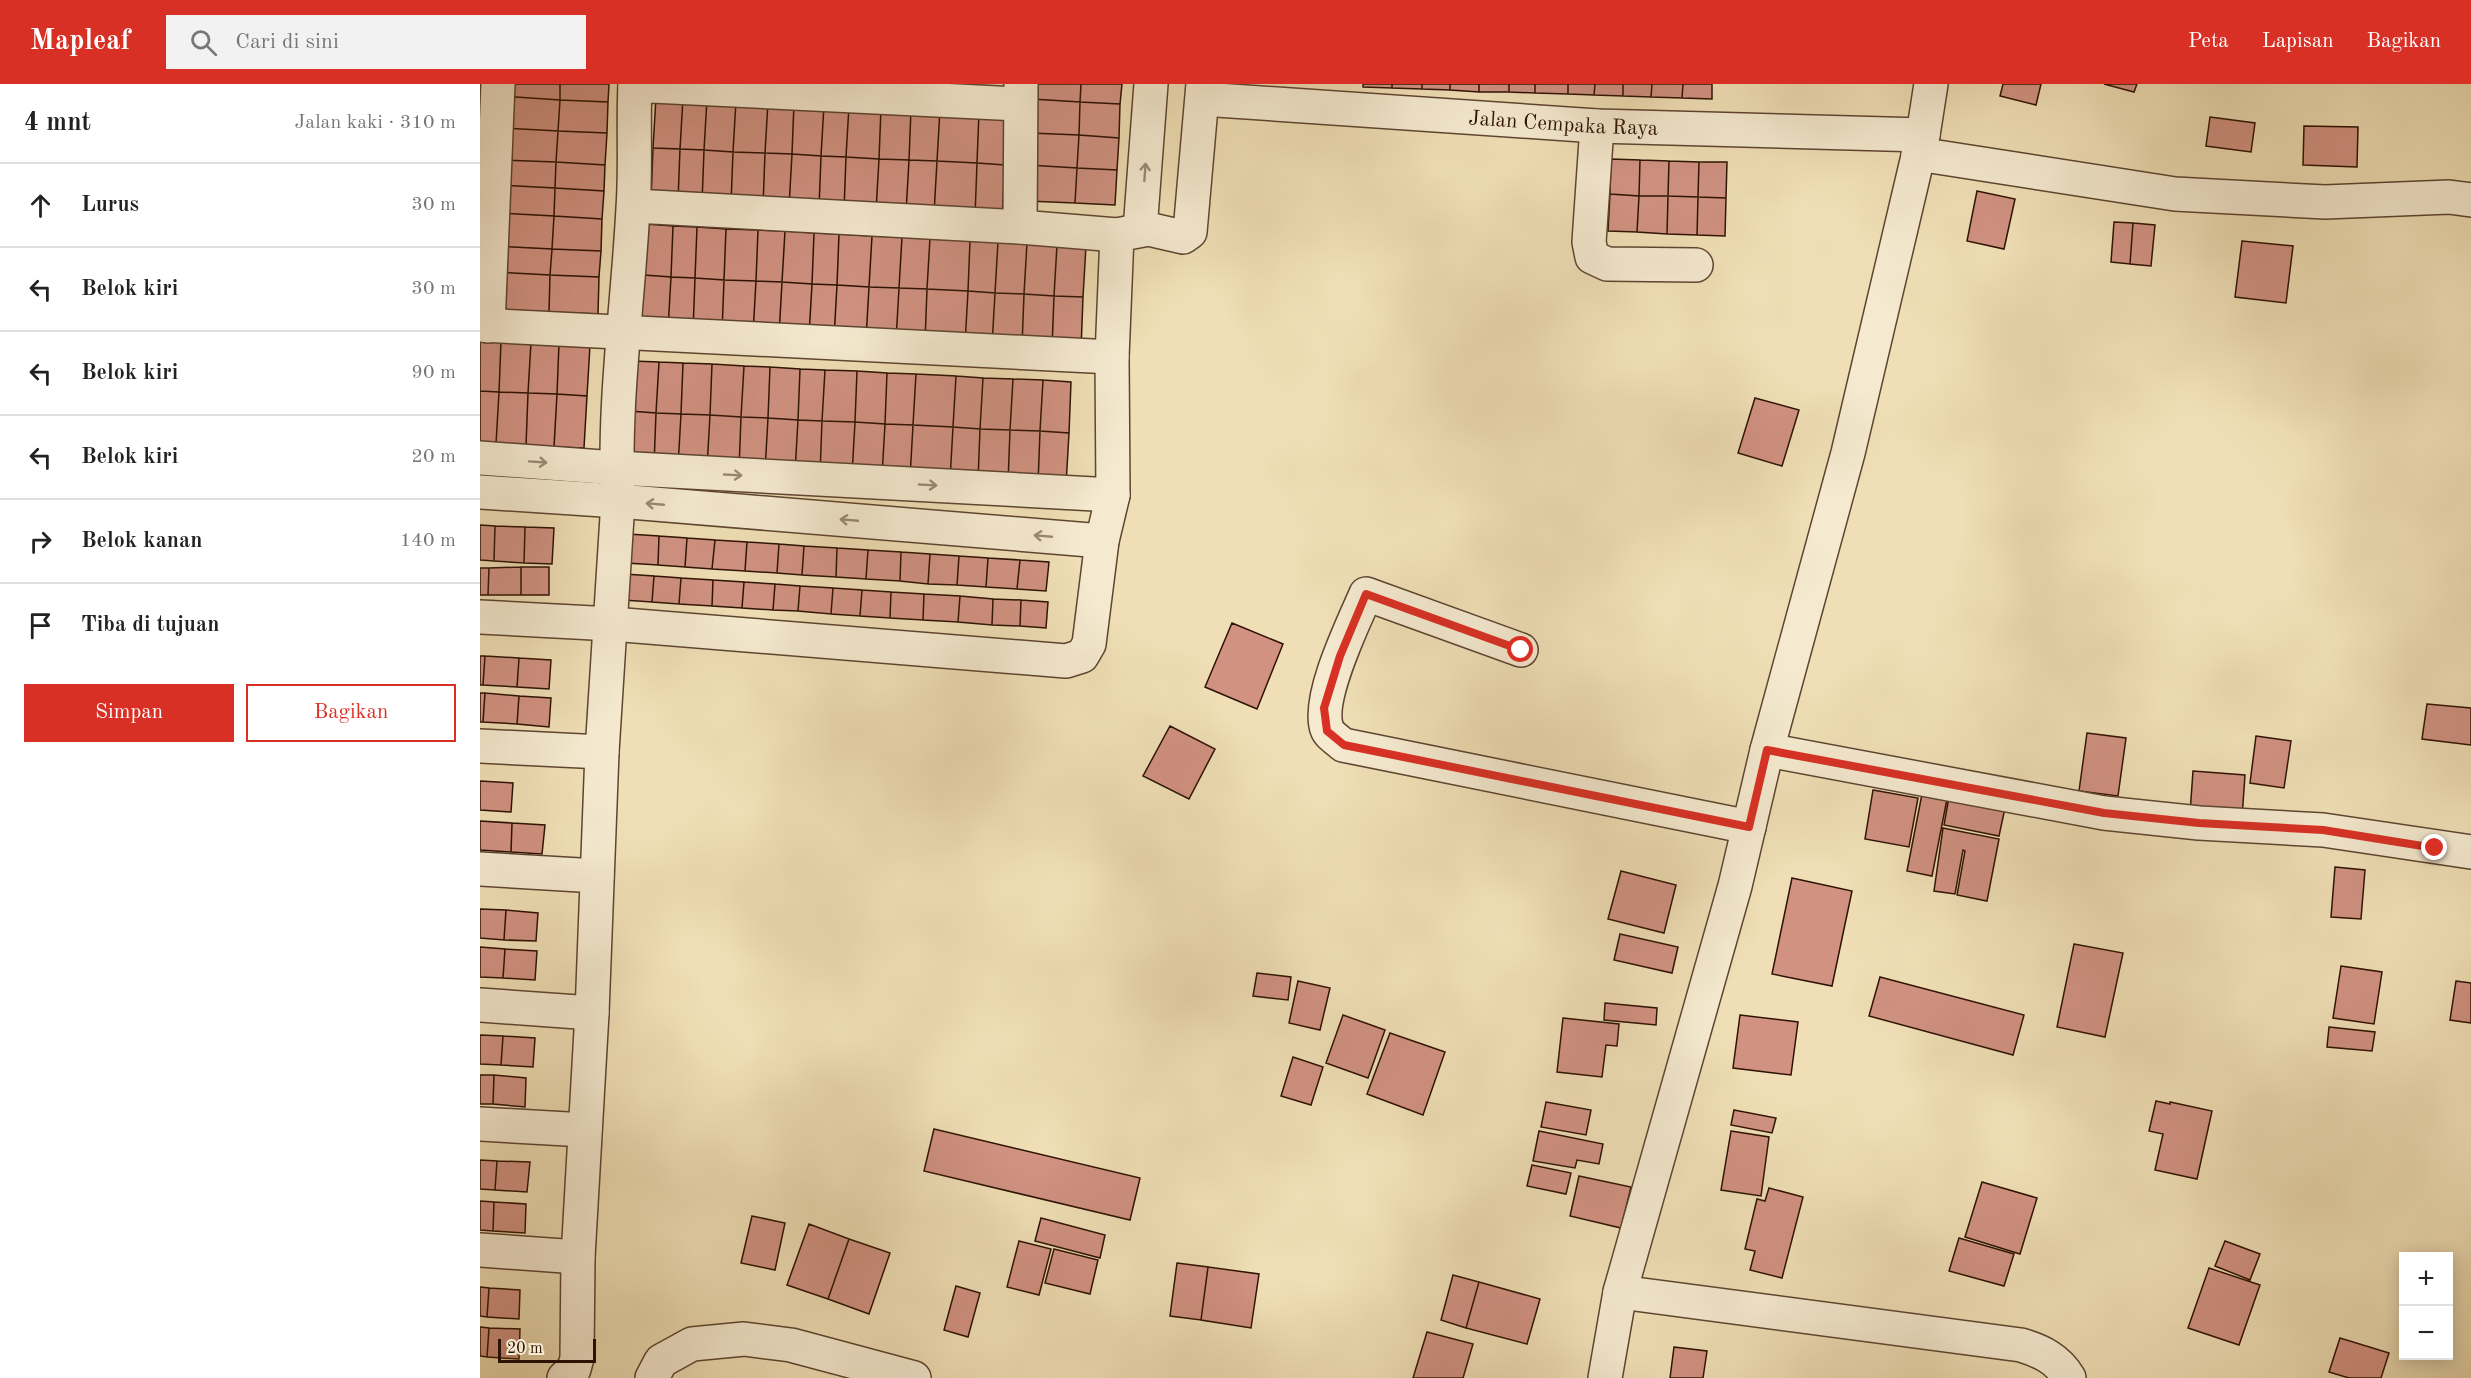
<!DOCTYPE html>
<html lang="id">
<head>
<meta charset="utf-8">
<style>
  body { margin:0; font-family:"Old Standard TT",serif; background:#f2f2f2; color:#222 }
  .controls { position:absolute; right:18px; bottom:18px; display:grid; overflow:hidden; border-radius:0px; box-shadow:0 3px 15px #0003 }
  .controls button { width:54px; height:54px; display:grid; place-items:center; padding:0; border:0; border-bottom:2px solid #e0e0e0; background:#fff; color:#222; font:30px sans-serif }
  .scale { position:absolute; left:18px; bottom:15px; width:98px; box-sizing:border-box; padding-left:6px; border:3px solid #2e1203; border-top:0; font-size:16px; line-height:21px; white-space:nowrap; color:#2e1203; -webkit-text-stroke:4px #f5ead0; paint-order:stroke }
  .stop { position:absolute; width:18px; height:18px; margin:-14px; border:4px solid #d93025; border-radius:50%; background:#fff }
  .stop.end { background:#d93025; border-color:#fff; box-shadow:0 2px 6px #0008 }
  .list { margin:0; padding:0; list-style:none }
  h2 { display:flex; justify-content:space-between; align-items:center; height:78px; margin:0; padding:0 24px; font-size:26px }
  h2 small { font-size:20px; font-weight:400; color:#767676 }
  .list li { display:grid; grid-template-columns:39px 1fr auto; gap:18px; align-items:center; box-sizing:border-box; height:84px; padding:0 24px; border-top:2px solid #e0e0e0 }
  .list b { display:block; font-size:22px; white-space:nowrap }
  .list em { font-size:20px; font-style:normal; color:#767676 }
  .actions { display:flex; gap:12px; padding:18px 24px }
  .actions a { flex:1; padding:14px 0; border:2px solid #d93025; border-radius:0px; text-align:center; font-size:21px; color:#d93025 }
  .actions .main { background:#d93025; color:#fff }
  .icon { flex:none; width:33px; height:33px; fill:none; stroke:currentColor; stroke-width:2; stroke-linecap:round; stroke-linejoin:round }
  .map { position:relative; flex:none; width:1991px; height:1294px; overflow:hidden }
  header { display:flex; align-items:center; gap:36px; box-sizing:border-box; height:84px; padding:0 30px; background:#d93025; color:#fff }
  header strong { font-size:28px }
  nav { display:flex; gap:33px; margin-inline-start:auto; font-size:21px }
  .search { width:420px; height:54px; background:#f2f2f2; display:flex; align-items:center; gap:15px; box-sizing:border-box; padding:0 21px; border-radius:0px; color:#767676; font-size:22px }
  main { display:flex }
  aside { flex:1; background:#fff }
  .map>svg:first-child { display:block }
  .building { fill:#d19282; stroke:#2e1203; stroke-width:1.5 }
  .lines { fill:none; stroke-linecap:round; stroke-linejoin:round }
  .minor-casing { stroke:#5e4530; stroke-width:36 }
  .minor { stroke:#f5ead0; stroke-width:33 }
  .oneway { stroke:#9b8974 }
  .route { stroke:#d93025; stroke-width:8 }
  .labels { text-anchor:middle; stroke-width:4.5; stroke-linejoin:round; paint-order:stroke }
  .street-label { font-size:21px; fill:#2e1203; stroke:#f5ead0 }
</style>
</head>
<body>
<header>
<strong>Mapleaf</strong>
<div class="search"><svg class="icon" aria-label="search" viewBox="0 0 24 24"><circle cx="10" cy="10" r="6"/><path d="M15 15l6 6"/></svg>Cari di sini</div>
<nav><a>Peta</a><a>Lapisan</a><a>Bagikan</a></nav>
</header>
<main>
<aside>
<h2>4 mnt<small>Jalan kaki · 310 m</small></h2>
<ul class="list">
<li><svg class="icon" aria-label="ahead" viewBox="0 0 24 24"><path d="M12 20V5M6 11l6-6 6 6"/></svg><div><b>Lurus</b></div><em>30 m</em></li>
<li><svg class="icon" aria-label="left" viewBox="0 0 24 24"><path d="M17 20v-9H6M10 6l-5 5 5 5"/></svg><div><b>Belok kiri</b></div><em>30 m</em></li>
<li><svg class="icon" aria-label="left" viewBox="0 0 24 24"><path d="M17 20v-9H6M10 6l-5 5 5 5"/></svg><div><b>Belok kiri</b></div><em>90 m</em></li>
<li><svg class="icon" aria-label="left" viewBox="0 0 24 24"><path d="M17 20v-9H6M10 6l-5 5 5 5"/></svg><div><b>Belok kiri</b></div><em>20 m</em></li>
<li><svg class="icon" aria-label="right" viewBox="0 0 24 24"><path d="M7 20v-9h11M14 6l5 5-5 5"/></svg><div><b>Belok kanan</b></div><em>140 m</em></li>
<li><svg class="icon" aria-label="arrive" viewBox="0 0 24 24"><path d="M6 21V4h12l-3 4 3 4H6"/></svg><div><b>Tiba di tujuan</b></div></li>
</ul>
<div class="actions"><a class="main">Simpan</a><a>Bagikan</a></div>
</aside>
<div class="map">
<svg width="1991" height="1294" viewBox="0 0 1991 1294">
  <rect width="100%" height="100%" fill="#f0dfb6"/>
  <filter id="stains"><feTurbulence type="fractalNoise" baseFrequency=".00333" numOctaves="4"/><feColorMatrix values="0 0 0 0 .2 0 0 0 0 .09 0 0 0 0 .02 0 0 0 .5 -.17"/></filter>
  <radialGradient id="worn" r=".72"><stop offset=".6" stop-color="#630" stop-opacity="0"/><stop offset="1" stop-color="#630" stop-opacity=".3"/></radialGradient>
  <path class="building" d="M23,0h57v16l-58,-4z
    M80,0h49l-1,18 -48,-2z
    M553,0h48l-1,18 -48,-3z
    M601,0h41l-2,20 -40,-2z
    M883,0h29v4l-29,-1z
    M912,0h30v5l-30,-1z
    M942,0h28v6l-28,-1z
    M970,0h29v8l-29,-2z
    M999,0h30v8h-30z
    M1029,0h26v9l-26,-1z
    M1055,0h33v10l-33,-1z
    M1088,0h27l-1,11 -26,-1z
    M1115,0h28v12l-29,-1z
    M1143,0h29l-1,13 -28,-1z
    M1172,0h31l-1,14 -31,-1z
    M1203,0h29v15l-30,-1z
    M1523,0h38l-5,21 -36,-9z
    M1624,0h33l-3,8z
    M22,12l58,4 -2,31 -57,-3z
    M176,13l27,1 -3,51 -27,-1z
    M203,14l24,1 -3,51 -24,-1z
    M227,15l29,2 -3,51 -29,-2z
    M552,15l48,3 -1,33 -49,-2z
    M80,16l48,2 -1,31 -49,-2z
    M256,17l32,1 -3,51 -32,-1z
    M288,18l26,1 -2,51 -27,-1z
    M600,18l40,2 -1,34 -40,-3z
    M314,19l30,2 -3,51 -29,-2z
    M344,21l25,1 -3,51 -25,-1z
    M369,22l32,2 -2,51 -33,-2z
    M401,24l30,1 -2,51 -30,-1z
    M431,25l29,1 -3,51 -28,-1z
    M460,26l39,2 -2,51 -40,-2z
    M499,28l28,2 -2,51 -28,-2z
    M1730,33l45,6 -4,29 -45,-6z
    M1824,42l54,1 -1,40 -54,-2z
    M21,44l57,3 -2,31 -57,-2z
    M78,47l49,2 -2,32 -49,-3z
    M550,49l49,2 -2,33 -49,-3z
    M599,51l40,3 -2,32 -40,-2z
    M173,64l27,1 -2,52 -27,-1z
    M200,65l24,1 -2,53 -24,-2z
    M224,66l29,2 -2,52 -29,-1z
    M253,68l32,1 -2,53 -32,-2z
    M285,69l27,1 -3,53 -26,-1z
    M312,70l29,2 -2,52 -30,-1z
    M341,72l25,1 -2,53 -25,-2z
    M366,73l33,2 -3,52 -32,-1z
    M399,75l30,1 -3,53 -30,-2z
    M1131,75l29,1 -1,36 -29,-2z
    M19,76l57,2 -1,26 -57,-3z
    M429,76l28,1 -3,53 -28,-1z
    M1160,76l29,1 -1,35h-29z
    M457,77l40,2 -2,53 -41,-2z
    M1189,77l30,1 -1,35 -30,-1z
    M76,78l49,3 -1,26 -49,-3z
    M1219,78h28l-1,36 -28,-1z
    M497,79l28,2 -3,52 -27,-1z
    M548,81l49,3 -2,35 -48,-2z
    M597,84l40,2 -2,35 -40,-2z
    M18,101l57,3 -1,28 -58,-3z
    M75,104l49,3 -2,28 -48,-3z
    M1497,107l38,8 -11,50 -37,-8z
    M1130,110l29,2 -2,36 -29,-1z
    M1159,112h29l-1,38 -30,-2z
    M1188,112l30,1 -1,38 -30,-1z
    M1218,113l28,1 -1,38 -28,-1z
    M16,129l58,3 -2,33 -57,-3z
    M74,132l48,3 -1,32 -49,-2z
    M1634,138l19,1 -3,41 -19,-2z
    M1653,139l22,2 -4,41 -21,-2z
    M166,140l27,2 -2,51 -27,-2z
    M193,142l24,1 -2,51 -24,-1z
    M217,143l29,2 -2,51 -29,-2z
    M246,145l32,1 -2,51 -32,-1z
    M278,146l27,1 -3,51 -26,-1z
    M305,147l29,2 -2,51 -30,-2z
    M334,149l25,1 -2,51 -25,-1z
    M359,150l33,2 -3,51 -32,-2z
    M392,152l30,1 -3,51 -30,-1z
    M422,153l28,1 -3,51 -28,-1z
    M450,154l40,3 -2,50 -41,-2z
    M490,157l28,1 -3,51 -27,-2z
    M1762,157l51,5 -7,57 -51,-6z
    M518,158l29,1 -3,51 -29,-1z
    M547,159l30,2 -3,51 -30,-2z
    M577,161l29,1 -3,51 -29,-1z
    M15,162l57,3 -2,26 -56,-3z
    M72,165l49,2 -2,26 -49,-2z
    M14,188l56,3 -1,37 -57,-3z
    M70,191l49,2 -1,37 -49,-2z
    M164,191l27,2 -3,52 -27,-1z
    M191,193l24,1 -2,53 -25,-2z
    M215,194l29,2 -2,52 -29,-1z
    M244,196l32,1 -3,53 -31,-2z
    M276,197l26,1 -3,53 -26,-1z
    M302,198l30,2 -3,52 -30,-1z
    M332,200l25,1 -3,53 -25,-2z
    M357,201l32,2 -3,52 -32,-1z
    M389,203l30,1 -3,53 -30,-2z
    M419,204l28,1 -2,53 -29,-1z
    M447,205l41,2 -3,53 -40,-2z
    M488,207l27,2 -3,53 -27,-2z
    M515,209l29,1 -2,53 -30,-1z
    M544,210l30,2 -2,52 -30,-1z
    M574,212l29,1 -2,53 -29,-2z
    M0,256l21,1 -2,51 -19,-1z
    M21,257l30,1 -3,51 -29,-1z
    M51,258l28,1 -2,51 -29,-1z
    M79,259l31,2 -3,51 -30,-2z
    M152,277l27,1 -3,51 -27,-2z
    M179,278l24,1 -2,51 -25,-1z
    M203,279l29,1 -2,51 -29,-1z
    M232,280l32,2 -3,51 -31,-2z
    M264,282l26,1 -2,51 -27,-1z
    M290,283l30,2 -2,51 -30,-2z
    M320,285l25,1 -3,51 -24,-1z
    M345,286l32,1 -2,51 -33,-1z
    M377,287l30,2 -2,51 -30,-2z
    M407,289l29,1 -3,51 -28,-1z
    M436,290l40,2 -3,51 -40,-2z
    M476,292l27,2 -3,51 -27,-2z
    M503,294l30,1 -3,51 -30,-1z
    M533,295l30,1 -3,51 -30,-1z
    M563,296l28,2 -2,51 -29,-2z
    M0,307l19,1 -3,52h-16z
    M19,308l29,1 -2,53 -30,-2z
    M48,309l29,1 -3,53 -28,-1z
    M77,310l30,2 -3,52 -30,-1z
    M1275,314l44,12 -17,56 -44,-13z
    M149,327l27,2 -2,52 -27,-1z
    M176,329l25,1 -3,53 -24,-2z
    M201,330l29,1 -3,53 -29,-1z
    M230,331l31,2 -2,52 -32,-1z
    M261,333l27,1 -3,53 -26,-2z
    M288,334l30,2 -3,52 -30,-1z
    M318,336l24,1 -2,53 -25,-2z
    M342,337l33,1 -3,53 -32,-1z
    M375,338l30,2 -3,52 -30,-1z
    M405,340l28,1 -3,53 -28,-2z
    M433,341l40,2 -3,53 -40,-2z
    M473,343l27,2 -2,52 -28,-1z
    M500,345l30,1 -2,53 -30,-2z
    M530,346l30,1 -2,53 -30,-1z
    M560,347l29,2 -3,52 -28,-1z
    M0,441l15,1 -1,35 -14,-1z
    M15,442l30,1 -1,36 -30,-2z
    M45,443l29,1 -2,36 -28,-1z
    M148,450l31,2 -1,29 -32,-2z
    M179,452l28,2 -2,29 -27,-2z
    M207,454l28,2 -3,29 -27,-2z
    M235,456l32,2 -2,29 -33,-2z
    M267,458l32,2 -2,29 -32,-2z
    M299,460l25,2 -2,29 -25,-2z
    M324,462l33,2 -1,29 -34,-2z
    M357,464l31,2 -2,29 -30,-2z
    M388,466l33,2 -1,29 -34,-2z
    M421,468l29,2 -2,30 -28,-3z
    M450,470l29,2 -2,29 -29,-1z
    M479,472l29,2 -2,29 -29,-2z
    M508,474l32,2 -3,29 -31,-2z
    M540,476l29,2 -3,29 -29,-2z
    M41,483v28h-33l1,-27z
    M41,483h28v28h-28z
    M0,484h9l-1,27h-8z
    M144,490l30,2 -2,26 -29,-2z
    M174,492l27,2 -2,26 -27,-2z
    M201,494l32,2 -1,26 -33,-2z
    M233,496l31,2 -2,26 -30,-2z
    M264,498l31,2 -2,26 -31,-2z
    M295,500l25,2 -2,25 -25,-1z
    M320,502l33,2 -2,26 -33,-3z
    M353,504l29,2 -2,26 -29,-2z
    M382,506l29,2 -1,26 -30,-2z
    M411,508l33,2 -1,26 -33,-2z
    M444,510l36,2 -2,26 -35,-2z
    M480,512l33,3 -1,26 -34,-3z
    M513,515l28,1 -1,26 -28,-1z
    M541,516l27,2 -2,26 -26,-2z
    M752,539l51,21 -26,65 -52,-22z
    M0,572h5l-2,29h-3z
    M5,572l34,2 -2,29 -34,-2z
    M39,574l32,2 -2,29 -32,-2z
    M0,609h5l-2,29h-3z
    M5,609l34,3 -2,28 -34,-2z
    M39,612l32,2 -2,29 -32,-3z
    M1947,620l44,4v37l-49,-6z
    M690,642l45,23 -26,50 -46,-23z
    M1607,649l39,5 -8,58 -39,-5z
    M1776,652l35,5 -7,47 -34,-5z
    M1713,687l52,4 -3,43 -52,-5z
    M0,697l33,2 -2,29 -31,-2z
    M1393,706l45,8 -9,49 -44,-8z
    M1442,710l25,5 -15,77 -25,-5z
    M1469,713l56,11 -6,28 -55,-11z
    M0,737l32,2 -1,29 -31,-2z
    M32,739l33,2 -3,29 -31,-2z
    M1463,744l56,11 -12,62 -30,-6 8,-44 -2,-1 -8,44 -21,-3z
    M1855,783l30,3 -4,49 -30,-2z
    M1141,787l55,14 -12,48 -56,-14z
    M1312,794l60,13 -20,95 -60,-12z
    M0,825l26,1 -2,30 -24,-2z
    M26,826l32,3 -2,28 -32,-1z
    M1140,850l58,13 -6,26 -58,-13z
    M1594,860l49,9 -18,84 -48,-10z
    M0,863l25,2 -2,29 -23,-1z
    M25,865l32,2 -2,29 -32,-2z
    M1861,882l41,6 -8,52 -41,-6z
    M777,889l34,4 -3,23 -35,-4z
    M1400,893l144,38 -11,40 -144,-39z
    M818,897l32,7 -10,42 -31,-7z
    M1976,897l15,2v40l-21,-3z
    M1125,919l52,5 -1,17 -52,-5z
    M863,931l42,15 -17,48 -42,-15z
    M1260,931l58,7 -7,53 -58,-7z
    M1083,934l56,6 -2,22 -11,-1 -4,32 -45,-5z
    M1849,943l46,5 -3,19 -45,-4z
    M910,949l55,19 -22,63 -56,-21z
    M0,951l23,1 -2,29 -21,-1z
    M23,952l32,2 -2,29 -32,-2z
    M813,973l30,10 -12,38 -30,-9z
    M0,991h14l-1,29h-13z
    M14,991l32,3 -1,29 -32,-3z
    M1676,1017l14,3v-2l42,9 -15,68 -42,-9 8,-36 -14,-3z
    M1066,1018l45,8 -5,25 -45,-8z
    M1254,1026l42,8 -4,15 -41,-8z
    M454,1045l206,49 -10,42 -206,-49z
    M1059,1047l64,13 -4,20 -22,-4 -2,8 -42,-7z
    M1251,1047l38,6 -8,59 -40,-6z
    M0,1076l17,1 -2,29 -15,-1z
    M17,1077l33,1 -3,30 -32,-2z
    M1052,1081l39,8 -5,21 -39,-8z
    M1099,1092l52,11 -10,41 -51,-12z
    M1502,1098l55,16 -17,56 -55,-17z
    M1289,1104l34,9 -21,81 -32,-8 5,-19 -10,-2 12,-50 8,2z
    M0,1117l14,1 -1,29 -13,-1z
    M14,1118l32,2 -1,29 -32,-2z
    M272,1132l33,7 -10,47 -34,-7z
    M561,1134l64,17 -5,23 -65,-17z
    M329,1140l40,15 -21,60 -41,-14z
    M1479,1154l55,16 -10,32 -55,-15z
    M369,1155l41,14 -21,61 -41,-15z
    M539,1157l32,8 -12,46 -32,-8z
    M1745,1157l35,13 -10,26 -35,-14z
    M574,1165l44,11 -8,34 -45,-11z
    M697,1179l31,4 -7,53 -31,-4z
    M728,1183l51,7 -8,54 -50,-8z
    M1729,1184l51,17 -21,60 -51,-17z
    M973,1191l26,7 -13,46 -25,-8z
    M999,1198l61,17 -13,45 -61,-16z
    M476,1202l24,7 -12,44 -24,-7z
    M0,1203l9,1 -2,29 -7,-1z
    M9,1204l31,2 -1,29 -32,-2z
    M0,1243l9,1 -2,29 -7,-1z
    M9,1244l31,1 -1,30 -32,-2z
    M947,1248l46,12 -10,34h-50z
    M1860,1254l49,15 -8,25h-32l-20,-6z
    M1194,1263l33,4 -4,27h-33z"/>
  <g class="lines">
    <defs>
      <g id="minor">
        <path d="M155,3l17,-1 368,18"/>
        <path id="s1" d="M722,15l395,27 326,9"/>
        <path d="M1117,42l-8,116 3,15 15,7 89,1"/>
        <path d="M1438,70l257,40 150,8 124,-5 22,3"/>
        <path d="M154,122l386,21 97,8"/>
        <path d="M540,143l1,-143"/>
        <path d="M660,146l11,-146"/>
        <path d="M0,241l632,32"/>
        <path d="M8,242l10,-242"/>
        <path d="M0,374l136,10 497,27"/>
        <path d="M0,408l138,9 484,40"/>
        <path d="M0,533l132,7 454,37 16,-5 7,-12 13,-103 11,-46 -1,-138 5,-122 31,-6 35,8 7,-5 13,-148"/>
        <path d="M1041,566l-155,-56c-13,30 -50,105 -39,135 2,6 12,12 16,16l406,82"/>
        <path d="M0,662l122,6"/>
        <path d="M1287,666l337,63 95,10 124,7 148,22"/>
        <path d="M0,785l117,7"/>
        <path d="M0,921l112,8"/>
        <path d="M0,1040l105,6"/>
        <path d="M0,1166l98,7"/>
        <path d="M1140,1208l401,53c20,6 37,14 48,33"/>
        <path d="M84,1294l10,-9 3,-11 1,-101 14,-244 10,-261 16,-251c-5,-98 10,-196 15,-293 3,-41 0,-83 2,-124"/>
        <path d="M172,1294l9,-17 31,-17 52,-5 47,6 123,33"/>
        <path d="M1125,1294l15,-86 115,-406 32,-136 81,-297 75,-318 8,-51"/>
      </g>
    </defs>
    <use href="#minor" class="minor-casing"/>
    <use href="#minor" class="minor"/>
  </g>
  <defs><path id="oneway-shaft" d="M-6 0H5M1.5-3L5.5 0L1.5 3" fill="none" stroke-width="1.6" stroke-linecap="round" stroke-linejoin="round" transform="scale(1.5)"/></defs>
  <g class="oneway">
    <use href="#oneway-shaft" transform="translate(665 88) rotate(-86)"/>
    <use href="#oneway-shaft" transform="translate(58 378) rotate(4)"/>
    <use href="#oneway-shaft" transform="translate(253 391) rotate(3)"/>
    <use href="#oneway-shaft" transform="translate(448 401) rotate(3)"/>
    <use href="#oneway-shaft" transform="translate(175 420) rotate(-175)"/>
    <use href="#oneway-shaft" transform="translate(369 436) rotate(-175)"/>
    <use href="#oneway-shaft" transform="translate(563 452) rotate(-175)"/>
  </g>
  <g class="lines">
    <path class="route" d="M1041,566l-155,-56 -26,62 -16,52 3,23 17,14 405,82 18,-77 337,63 95,10 124,7 112,18"/>
  </g>
  <g class="labels">
    <g class="street-label">
      <text dy="7" stroke="none"><textPath href="#s1" startOffset="362">Jalan Cempaka Raya</textPath></text>
    </g>
  </g>
  <rect width="100%" height="100%" filter="url(#stains)"/>
  <rect width="100%" height="100%" fill="url(#worn)"/>
</svg>
<div class="controls">
<button>+</button>
<button>−</button>
</div>
<div class="scale">20 m</div>
<div class="stop" style="left:1041px;top:566px"></div>
<div class="stop end" style="left:1955px;top:764px"></div>
</div>
</main>
</body>
</html>
